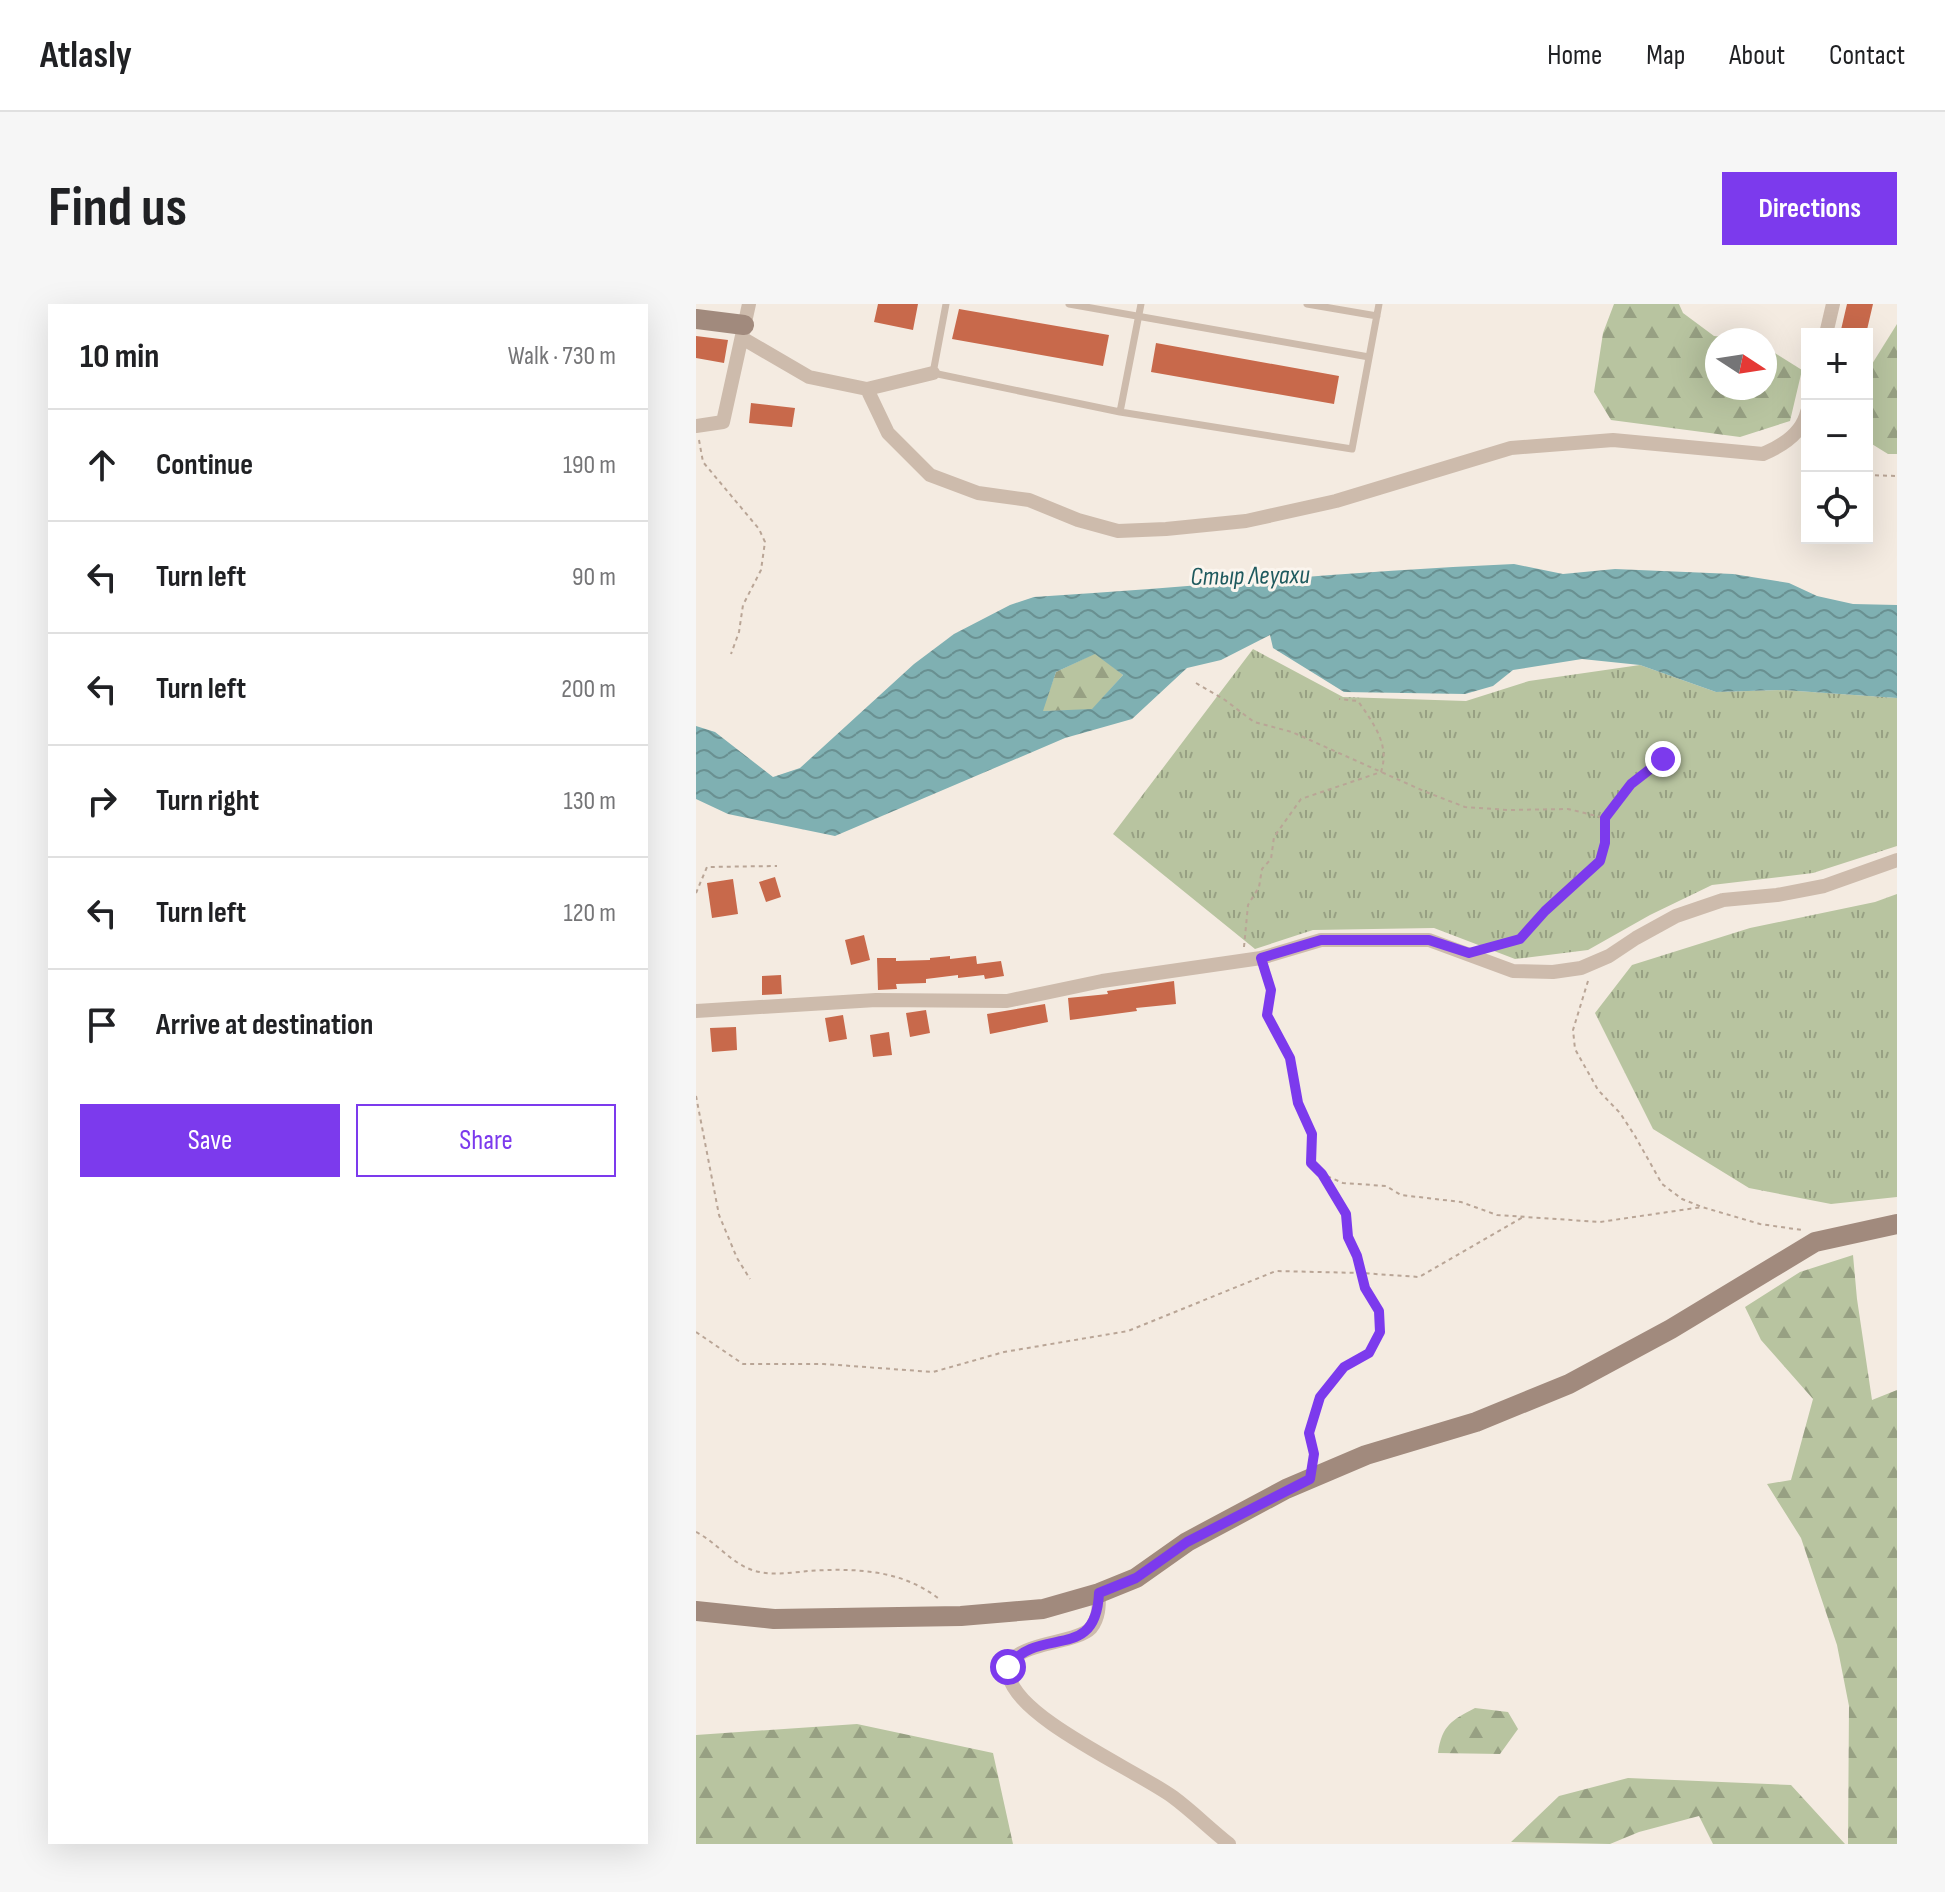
<!DOCTYPE html>
<html lang="en">
<head>
<meta charset="utf-8">
<style>
  body { margin:0; font-family:"Sofia Sans Condensed",sans-serif; background:#f6f6f6; color:#202124 }
  .controls { position:absolute; right:24px; top:24px; display:grid; overflow:hidden; border-radius:0px; box-shadow:0 8px 32px #0002 }
  .controls button { width:72px; height:72px; display:grid; place-items:center; padding:0; border:0; border-bottom:2px solid #e0e0e0; background:#fff; color:#202124; font:40px sans-serif }
  .compass { position:absolute; left:1009px; top:24px; width:72px; height:72px; border-radius:50%; background:#fff; box-shadow:0 8px 32px #0002; rotate:102deg }
  .stop { position:absolute; width:24px; height:24px; margin:-18px; border:6px solid #7c3aed; border-radius:50%; background:#fff }
  .stop.end { background:#7c3aed; border-color:#fff; box-shadow:0 2px 8px #0008 }
  .list { margin:0; padding:0; list-style:none }
  h2 { display:flex; justify-content:space-between; align-items:center; height:104px; margin:0; padding:0 32px; font-size:34px }
  h2 small { font-size:26px; font-weight:400; color:#757577 }
  .list li { display:grid; grid-template-columns:52px 1fr auto; gap:24px; align-items:center; box-sizing:border-box; height:112px; padding:0 32px; border-top:2px solid #e0e0e0 }
  .list b { display:block; font-size:30px; white-space:nowrap }
  .list em { font-size:26px; font-style:normal; color:#757577 }
  .actions { display:flex; gap:16px; padding:24px 32px }
  .actions a { flex:1; padding:18px 0; border:2px solid #7c3aed; border-radius:0px; text-align:center; font-size:28px; color:#7c3aed }
  .actions .main { background:#7c3aed; color:#fff }
  .icon { flex:none; width:44px; height:44px; fill:none; stroke:currentColor; stroke-width:2; stroke-linecap:round; stroke-linejoin:round }
  .map { position:relative; flex:none; width:1201px; height:1540px; overflow:hidden; border-radius:0px }
  header { display:flex; align-items:center; gap:48px; box-sizing:border-box; height:112px; padding:0 40px; background:#fff; border-bottom:2px solid #e0e0e0 }
  header strong { font-size:38px }
  nav { display:flex; gap:44px; margin-inline-start:auto; font-size:28px }
  .intro { display:flex; align-items:center; justify-content:space-between; box-sizing:border-box; height:192px; padding:0 48px }
  h1 { margin:0; font-size:56px }
  .button { padding:20px 36px; border-radius:0px; background:#7c3aed; color:#fff; font-size:28px; font-weight:700 }
  main { display:flex; gap:48px; padding:0 48px }
  aside { flex:1; background:#fff; border-radius:0px; box-shadow:0 8px 32px #0002 }
  .map>svg:first-child { display:block }
  .grass { fill:url(#grass-tufts) }
  .forest { fill:url(#forest-firs) }
  .water { fill:url(#water-waves); fill-rule:evenodd }
  .building { fill:#c8694b }
  .lines { fill:none; stroke-linecap:round; stroke-linejoin:round }
  .path { stroke:#b9a596; stroke-width:2; stroke-dasharray:4 4; stroke-linecap:butt }
  .lane { stroke:#cdbbac; stroke-width:7 }
  .street { stroke:#cdbbac; stroke-width:14 }
  .secondary { stroke:#a18a7d; stroke-width:20 }
  .route { stroke:#7c3aed; stroke-width:10 }
  .labels { text-anchor:middle; stroke-width:6; stroke-linejoin:round; paint-order:stroke }
  .water-label { font-size:26px; font-style:italic; fill:#1f5a5e; stroke:#fbf5ee }
</style>
</head>
<body>
<header>
<strong>Atlasly</strong>
<nav><a>Home</a><a>Map</a><a>About</a><a>Contact</a></nav>
</header>
<div class="intro"><h1>Find us</h1><a class="button">Directions</a></div>
<main>
<aside>
<h2>10 min<small>Walk · 730 m</small></h2>
<ul class="list">
<li><svg class="icon" aria-label="ahead" viewBox="0 0 24 24"><path d="M12 20V5M6 11l6-6 6 6"/></svg><div><b>Continue</b></div><em>190 m</em></li>
<li><svg class="icon" aria-label="left" viewBox="0 0 24 24"><path d="M17 20v-9H6M10 6l-5 5 5 5"/></svg><div><b>Turn left</b></div><em>90 m</em></li>
<li><svg class="icon" aria-label="left" viewBox="0 0 24 24"><path d="M17 20v-9H6M10 6l-5 5 5 5"/></svg><div><b>Turn left</b></div><em>200 m</em></li>
<li><svg class="icon" aria-label="right" viewBox="0 0 24 24"><path d="M7 20v-9h11M14 6l5 5-5 5"/></svg><div><b>Turn right</b></div><em>130 m</em></li>
<li><svg class="icon" aria-label="left" viewBox="0 0 24 24"><path d="M17 20v-9H6M10 6l-5 5 5 5"/></svg><div><b>Turn left</b></div><em>120 m</em></li>
<li><svg class="icon" aria-label="arrive" viewBox="0 0 24 24"><path d="M6 21V4h12l-3 4 3 4H6"/></svg><div><b>Arrive at destination</b></div></li>
</ul>
<div class="actions"><a class="main">Save</a><a>Share</a></div>
</aside>
<div class="map">
<svg width="1201" height="1540" viewBox="0 0 1201 1540">
  <defs>
    <pattern id="grass-tufts" width="24" height="20" patternUnits="userSpaceOnUse" patternTransform="scale(2)"><rect width="24" height="20" fill="#b8c4a0"/><path d="M3 7l-1-3M5 7V3M7 7l1-3M15 17l-1-3M17 17v-4M19 17l1-3" fill="none" stroke="#97a083"/></pattern>
    <pattern id="forest-firs" width="22" height="20" patternUnits="userSpaceOnUse" patternTransform="scale(2)"><rect width="22" height="20" fill="#b8c4a0"/><path d="M5 1l3.5 6h-7zM16 11l3.5 6h-7z" fill="#97a083"/></pattern>
    <pattern id="water-waves" width="16" height="10" patternUnits="userSpaceOnUse" patternTransform="scale(2)"><rect width="16" height="10" fill="#7fb0b2"/><path d="M0 5q4-4 8 0t8 0" fill="none" stroke="#699091"/></pattern>
  </defs>
  <rect width="100%" height="100%" fill="#f4ebe1"/>
  <path class="grass" d="M557,345l90,48 123,4 63,-20 111,-16 76,27 67,-2 114,8v148l-84,27 -101,12 -62,30 -62,35 -73,9 -81,-31 -121,2 -58,19 -142,-115z
    M1201,590v303l-66,7 -82,-16 -96,-59 -58,-116 37,-48 118,-37 125,-26z"/>
  <path class="forest" d="M918,0h65l4,9 31,23 40,4h-37v48h48v-41l37,23 -12,51 -50,16 -129,-17 -17,-28 9,-59z
    M1201,20v130h-9l-21,-13v-69z
    M400,349l27,22 -31,35 -50,1 14,-39z
    M1157,951l4,44 15,101 25,-10v454h-49l1,-138 -12,-61 -36,-107 -34,-54 24,-4 22,-81 -52,-59 -16,-33 55,-35z
    M779,1404l33,4 10,17 -18,25 -62,-1c4,-28 14,-33 37,-45z
    M161,1420l136,29 20,91h-317v-109z
    M932,1474l163,7 54,59h-132l-14,-28 -60,16 -29,12 -99,-2 48,-46z"/>
  <path class="water" d="M818,260l49,10 52,-5 118,5 56,9 28,13 36,8 44,1v93l-114,-8 -67,2 -76,-27 -58,-6 -69,11 -20,16 -28,8 -121,-2 -71,-44 -3,-13 -49,25 -34,8 -55,51 -67,19 -230,98 -107,-22 -32,-15v-73l19,6 58,45 27,-9 114,-104 40,-30 56,-29 24,-8c160,-10 320,-26 480,-33zM399,350l28,21 -31,34 -49,2 13,-39z"/>
  <path class="building" d="M182,0h40l-5,26 -39,-8z
    M1151,0h26l-7,30h-26z
    M263,5l150,26 -6,31 -151,-27z
    M0,32l32,4 -4,23 -28,-5z
    M460,39l183,33 -5,28 -183,-32z
    M55,99l44,5 -3,19 -43,-4z
    M79,573l6,20 -15,5 -7,-20z
    M37,575l5,35 -26,4 -5,-35z
    M168,631l6,25 -19,5 -6,-25z
    M254,652v3l26,-3 1,8 24,-3 3,15 -19,3 -1,-4 -26,3v-3l-32,4v4l-30,1 1,5 -19,1 -1,-32h19v3l34,-1v-2z
    M85,671l1,19 -20,1v-19z
    M478,677l2,23 -40,4 1,3 -67,9 -2,-22 40,-4 -1,-3z
    M349,700l3,18 -58,12 -3,-20z
    M230,706l4,23 -20,4 -4,-24z
    M147,711l4,24 -18,3 -4,-24z
    M40,723l1,23 -25,2 -2,-24z
    M193,728l3,23 -19,2 -3,-22z"/>
  <g class="lines">
    <path class="path" d="M3,136l4,22 56,67 6,13 -4,28 -18,35 -4,27 -8,22
      M1171,171l30,1
      M500,379l29,17 29,22 38,10 134,60 39,15 43,3 60,-1 37,9
      M0,589l11,-26 70,-1
      M548,643l4,-42 11,-18 3,-18 9,-10 3,-22 27,-38 80,-27c9,-27 -7,-48 -23,-71l-19,-2
      M794,643l30,-8 25,-28 55,-50 5,-18v-25l26,-34 32,-25
      M569,667l6,19 -4,25 23,43 8,45 14,31 -1,29 11,11 21,9 43,3 15,9 60,7 36,13 103,7 102,-15
      M892,677l-15,49 2,19 23,41 22,23 15,23 27,48 20,15 20,8 58,17 42,6
      M0,792l23,119 18,43 13,21
      M0,1028l47,32h81l109,8 71,-20 124,-21 148,-60 85,2 58,4 104,-60
      M618,1154l-5,-25 11,-36 24,-30 25,-14 11,-21 -1,-21 -14,-23 -8,-32 -9,-19 -2,-23 -22,-37
      M0,1228c20,10 34,30 56,38 17,6 38,3 56,1 45,-3 92,-2 130,27"/>
    <path class="lane" d="M250,0l-13,69 187,39 232,37 27,-145
      M373,0l300,53
      M611,0l70,12
      M424,108l21,-108"/>
    <path class="street" d="M1130,30l7,-30
      M46,34l67,39 58,12 66,-16
      M171,85l21,44 42,42 48,18 51,7 49,20 40,11 48,-2 80,-8 90,-20 175,-53 102,-8 150,14c19,-8 39,-20 44,-42
      M0,122l27,-4 26,-118
      M0,707l180,-11 131,1 95,-20 159,-23 60,-18h108l84,31 40,1 28,-4 28,-12 27,-18 40,-22 47,-16 54,-5 47,-9 73,-26
      M403,1289c0,13 0,25 -8,35 -17,18 -90,13 -82,48 9,43 127,94 164,121 19,14 37,32 56,47"/>
    <path class="secondary" d="M0,15l48,6
      M0,1307l78,8 187,-3 82,-7 56,-16 37,-15 51,-36 99,-53 80,-34 110,-33 93,-38 102,-55 144,-87 82,-18"/>
  </g>
  <g class="lines">
    <path class="route" d="M312,1363c31,-43 88,-3 91,-74l37,-15 51,-36 123,-63 4,-25 -5,-21 11,-36 24,-30 25,-14 11,-21 -1,-21 -14,-23 -8,-32 -9,-19 -2,-23 -24,-40 -11,-11 1,-29 -14,-31 -8,-45 -23,-43 4,-25 -10,-32 60,-18h108l40,13 51,-14 25,-28 55,-50 5,-18v-25l26,-34 32,-25"/>
  </g>
  <g class="labels">
    <g class="water-label">
      <text transform="translate(554 271) rotate(-1)" y="9">Стыр Леуахи</text>
    </g>
  </g>
</svg>
<div class="controls">
<button>+</button>
<button>−</button>
<button><svg class="icon" aria-label="locate" viewBox="0 0 24 24"><circle cx="12" cy="12" r="6"/><path d="M12 2v4M12 18v4M2 12h4M18 12h4"/></svg></button>
</div>
<svg class="compass" viewBox="-18 -18 36 36"><path d="M0-13l5 13h-10z" fill="#e53935"/><path d="M0 13l5-13h-10z" fill="#757577"/></svg>
<div class="stop" style="left:312px;top:1363px"></div>
<div class="stop end" style="left:967px;top:455px"></div>
</div>
</main>
</body>
</html>
